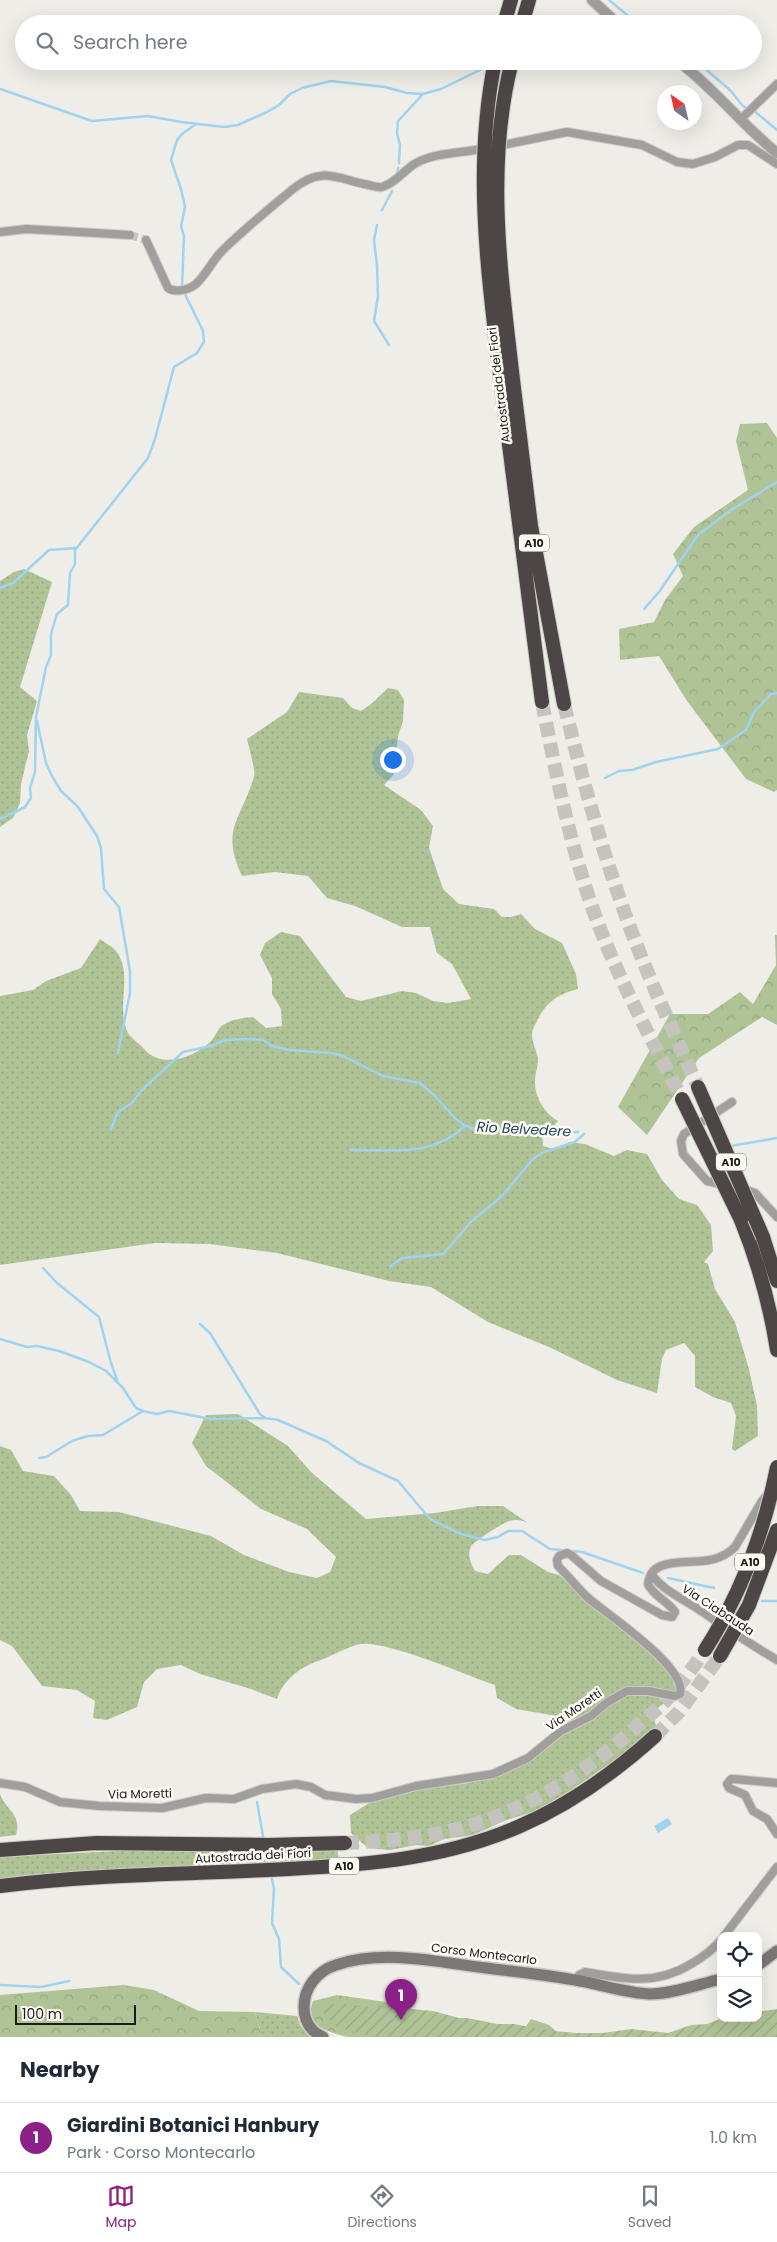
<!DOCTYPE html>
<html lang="en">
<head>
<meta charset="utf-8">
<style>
  body { margin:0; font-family:Poppins,sans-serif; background:#f2f2f3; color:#1f2937 }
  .controls { position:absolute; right:15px; bottom:15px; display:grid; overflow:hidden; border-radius:10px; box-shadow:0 5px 20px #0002 }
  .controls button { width:45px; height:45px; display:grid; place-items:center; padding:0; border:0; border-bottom:1px solid #e0e1e3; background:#fff; color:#1f2937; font:25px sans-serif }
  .compass { position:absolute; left:657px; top:85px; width:45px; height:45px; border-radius:50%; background:#fff; box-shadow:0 5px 20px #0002; rotate:326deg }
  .scale { position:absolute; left:15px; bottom:12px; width:121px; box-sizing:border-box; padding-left:5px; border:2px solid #1b1b19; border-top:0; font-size:14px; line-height:18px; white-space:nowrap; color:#1b1b19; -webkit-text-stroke:4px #fdfaf4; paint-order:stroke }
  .you { position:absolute; left:392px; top:759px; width:18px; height:18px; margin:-12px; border:4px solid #fff; border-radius:50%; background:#1a73e8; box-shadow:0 0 0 8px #1a73e833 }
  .badge { display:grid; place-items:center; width:32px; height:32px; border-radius:50%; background:#8b2186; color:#fff; font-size:16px; font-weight:700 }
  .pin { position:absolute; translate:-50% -41px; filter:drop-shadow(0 1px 2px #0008) }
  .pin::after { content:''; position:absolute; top:26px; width:18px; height:15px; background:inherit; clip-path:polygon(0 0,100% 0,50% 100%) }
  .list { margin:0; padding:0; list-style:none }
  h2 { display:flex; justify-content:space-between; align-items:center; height:65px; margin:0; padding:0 20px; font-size:21px }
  h2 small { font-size:16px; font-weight:400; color:#747a83 }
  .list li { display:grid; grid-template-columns:32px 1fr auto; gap:15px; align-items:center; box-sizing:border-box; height:70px; padding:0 20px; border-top:1px solid #e0e1e3 }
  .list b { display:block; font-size:19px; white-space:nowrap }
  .list p { margin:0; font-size:16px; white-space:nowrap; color:#747a83 }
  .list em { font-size:16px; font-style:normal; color:#747a83 }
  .icon { flex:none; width:28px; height:28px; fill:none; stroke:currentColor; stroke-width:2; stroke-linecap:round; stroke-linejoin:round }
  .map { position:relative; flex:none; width:777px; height:2037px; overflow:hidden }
  .search { position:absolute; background:#fff; box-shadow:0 5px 20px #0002; left:15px; right:15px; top:15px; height:55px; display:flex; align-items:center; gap:12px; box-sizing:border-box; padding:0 18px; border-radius:28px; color:#747a83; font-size:19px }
  .sheet { height:135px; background:#fff }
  nav { display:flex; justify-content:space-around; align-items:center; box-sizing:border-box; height:70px; border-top:1px solid #e0e1e3; background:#fff; font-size:14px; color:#747a83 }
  nav a { display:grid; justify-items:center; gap:2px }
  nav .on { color:#8b2186 }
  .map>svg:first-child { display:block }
  .grass { fill:url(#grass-dots) }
  .forest { fill:url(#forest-crowns) }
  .garden { fill:url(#garden-furrows) }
  .water { fill:#9fd3ef }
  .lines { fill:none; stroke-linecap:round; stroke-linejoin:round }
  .stream { stroke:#9fd3ef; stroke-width:2.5 }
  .minor-tunnel { stroke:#c5c3be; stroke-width:8; stroke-dasharray:8 4; stroke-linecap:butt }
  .motorway-tunnel { stroke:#c5c3be; stroke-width:14; stroke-dasharray:14 7; stroke-linecap:butt }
  .minor-casing { stroke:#cdcbc6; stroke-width:10 }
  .tertiary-casing { stroke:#cdcbc6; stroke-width:12 }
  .secondary-casing { stroke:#cdcbc6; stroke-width:14 }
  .motorway-casing { stroke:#cdcbc6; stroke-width:16 }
  .minor { stroke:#a19e9e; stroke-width:8 }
  .tertiary { stroke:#a19e9e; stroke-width:10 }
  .secondary { stroke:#7d7878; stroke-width:11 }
  .motorway { stroke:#4d4647; stroke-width:14 }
  .motorway-bridge-casing { stroke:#cdcbc6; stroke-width:16; stroke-linecap:butt }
  .motorway-bridge { stroke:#4d4647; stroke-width:14 }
  .labels { text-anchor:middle; stroke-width:5; stroke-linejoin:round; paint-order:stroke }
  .shield { fill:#fdfaf4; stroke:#5f5e5b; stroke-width:1 }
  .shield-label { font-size:11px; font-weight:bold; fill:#1b1b19 }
  .street-label { font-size:12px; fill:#1b1b19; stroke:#fdfaf4 }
  .water-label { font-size:14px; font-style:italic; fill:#1a4458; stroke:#fdfaf4 }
</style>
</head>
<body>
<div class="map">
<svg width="777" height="2037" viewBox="0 0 777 2037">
  <defs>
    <pattern id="grass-dots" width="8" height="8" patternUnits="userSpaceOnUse" patternTransform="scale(1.25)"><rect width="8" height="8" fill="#afc397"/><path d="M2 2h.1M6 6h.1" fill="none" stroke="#96a782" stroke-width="1.8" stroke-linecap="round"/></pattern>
    <pattern id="forest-crowns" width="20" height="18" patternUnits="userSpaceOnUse" patternTransform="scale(1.25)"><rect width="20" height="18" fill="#afc397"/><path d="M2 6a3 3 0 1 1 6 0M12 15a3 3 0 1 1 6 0" fill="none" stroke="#96a782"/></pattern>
    <pattern id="garden-furrows" width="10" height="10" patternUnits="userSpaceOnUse" patternTransform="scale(1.25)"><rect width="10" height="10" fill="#afc397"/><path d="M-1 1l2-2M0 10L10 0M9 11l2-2" fill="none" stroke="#96a782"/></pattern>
  </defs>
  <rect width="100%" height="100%" fill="#efede7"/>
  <path class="grass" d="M24,569l28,13 -32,105 17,14 -10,34 2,16 -8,33 -1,19 -7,15 -13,9v-246l14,-9z
    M388,688l10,2 6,10 -1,21 -5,15 -4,38 -10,11 37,25 12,16 -4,22 14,41 16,15 35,5 8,8h9l10,-3 14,15 27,14 14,31 2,15c-20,5 -32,13 -41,32 -2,4 -5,9 -5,14 0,9 6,17 6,26 0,6 -3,12 -3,19 -1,16 9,33 23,41l-7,8 -9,3 1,14c10,4 17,3 26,-4l16,2 29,12 13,-6 20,4 15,26 17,19 18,6 14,20 2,26 -9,11 4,2 7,25 20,33 14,47 8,37 1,30 -23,15 -3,-2 4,-33 -5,-13 -18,-6 -18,-10v-31l-11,-13 -18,7 -4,9 -5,34 -40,-13 -68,-33 -61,-25 -57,-35 -42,-6 -112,-28 -67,-9 -55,-1 -155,22v-269l33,-6 13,-9 35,-13 19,-29c5,4 12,7 16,12 18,23 -1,56 12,82 4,6 12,11 16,16 18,21 52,8 68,-9 4,-5 6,-12 11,-15 10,-6 19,-7 30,-8l13,11 16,-2 -1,-17 -9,-15v-16l-12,-23 5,-12 16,-11 19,4 46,61 15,4 41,-10 14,2 17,8 15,2 23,-4 -19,-35 -15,-11 -7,-26h-28l-47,-21 -28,-8 -19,-22 -33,-4 -33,4c-22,-47 -1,-56 12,-99 2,-6 -5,-29 -7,-38l40,-27 12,-20 44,6 9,10 9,3 9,-6z
    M238,1414l50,32 23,26 55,47 69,-6 43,-7h25l25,17c-6,-3 -12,-4 -19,-2 -6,2 -34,20 -37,24 -6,9 -1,18 3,26l13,3 21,-19h12l27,17 11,3 102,84 8,11 8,17 -4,10 -21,15 5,17 -8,8 -81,55 -33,19 -31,10 -31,14 -29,4 -15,7 -13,-1 -26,5 -22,-2 -17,-15 -1,-18 24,-15 51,-13 39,-3 51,-16 40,-28 7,-13 -5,-11 -41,-7 -19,-11 -2,-13c-30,-10 -108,-45 -135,-41 -10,2 -29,12 -39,16 -20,6 -38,20 -44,39l-26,-10 -51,-15 -19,-9 -24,4 -13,13 -7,25 -30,13 -14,-2 2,-17 -18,-11 -35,-4 -30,-40 -12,-6v-194l11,4 12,21 31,5 17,19 9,16 39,1 92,24 33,19 45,17 28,6 13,-6 6,-15 -29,-28 -46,-20 -55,-43 -14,-23 14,-28z
    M0,1794c7,18 22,20 16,41l-16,2z
    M337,1849l2,10 -259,12 -80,9v-23l118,-6z
    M255,2012l42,4 3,9 10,12h-48z"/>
  <path class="forest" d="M767,423l10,15v352l-3,2 -28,-13 -59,-78 -28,-45 -39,4 -1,-31 35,-7 11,-22 18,-24 -10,-22 21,-27 54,-37 -12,-49 4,-17z
    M775,935h2v90l-15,-8 -63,41 -52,77 -29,-28 52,-93h38l32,-22 13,12 23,-39z
    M124,1985l30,5 45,21 56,1 7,25h-262v-42z
    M337,1995l56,8 48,15h25l22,4 18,14 18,-7 7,-10 18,6 10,9 11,3h-222c-19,-5 -44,-10 -35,-36z"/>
  <path class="garden" d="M340,2002l15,5 45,1 33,3 26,7 39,6h16l38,7 25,2h26l28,-4 37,4 23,-8 16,-1 15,-6h36v-6l19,-3v28h-404l-36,-10 -18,-19z"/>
  <path class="water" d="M668,1818l4,6 -14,9 -4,-7z"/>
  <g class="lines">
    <path class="stream" d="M609,0l29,24
      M621,22l11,-2
      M696,61l34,29 13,16 5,3
      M0,89l92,32 56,-5 33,6 43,5 14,-2 29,-13 12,-7 11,-11 12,-6 29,-7 54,6 22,6 16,1 18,-5 45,-22
      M753,110l24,20
      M399,163l1,-18 -3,-12 1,-12 25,-27
      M397,177l1,-9
      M382,210l10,-19
      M377,225l-3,15 3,25 1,31 -4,25 15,24
      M0,588l13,-5 36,-33 27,-2
      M644,609l15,-17 39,-57 33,-25 46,-28
      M37,721l9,42 6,13 9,15 17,16 19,29 4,12 3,41 15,18 11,64v22l-12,60
      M605,778l14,-7 13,-1 24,-8 62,-13 28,-19 8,-18 17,-18 6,-1
      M0,819l25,-12 6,-9 -1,-10 5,-16 1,-55 10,-50 5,-12v-21l6,-20 11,-9 2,-32 5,-9v-14l73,-92 7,-19 19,-72 23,-14 7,-11 -1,-11 -21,-43 2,-52 -3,-10 4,-19 -4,-18 -10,-29 6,-20 5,-6 14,-10
      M111,1129l7,-17 14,-9 9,-12 42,-39 28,-6 14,-6 22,-1 16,1 9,6 17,4 42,3 12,3 40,20 37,7 15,13 20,22 9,7 10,4 60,4 44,-1
      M731,1146l46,-8
      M351,1150c44,-1 79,8 114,-24
      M391,1266l11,-8 41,-4 28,-32 32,-27 30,-36 11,-7 31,-10 9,-8
      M43,1268l14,15 42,34 12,46 6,17
      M200,1324l10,9 50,81 5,4
      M0,1339l27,8 10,-1 22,5 30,11 17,9 17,17 13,20 7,3 14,3 12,-3 42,8 54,-1 13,2 48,21 33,22 39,18 32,38 31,15 24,6 13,-3 10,-6h14l28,18 32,3 61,21
      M39,1458l7,-1 26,-16 16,-5 15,-1 40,-24
      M668,1578l46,10
      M762,1601h15
      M257,1802l6,34
      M265,1852l2,12
      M272,1879l2,10 -2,34 7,16 2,28 18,17
      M0,1985l41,2 28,-6"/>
    <path class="minor-tunnel" d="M130,235l16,5"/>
    <path class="motorway-tunnel" d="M542,702c15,77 30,155 59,229 22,57 53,113 81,168
      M564,704c17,69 35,137 59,204 21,61 49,120 75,179
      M655,1736l24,-24 41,-56
      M345,1843c40,-2 81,-5 120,-16 66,-19 122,-55 172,-101 11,-9 22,-18 31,-28 14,-15 26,-32 37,-48"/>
    <defs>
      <path id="minor" d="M740,120l37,-36
        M498,146l69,-14 75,13 35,17 16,2 22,-7 23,-12h10l29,19
        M0,232l26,-3 104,6
        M146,240l22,48c7,5 21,2 28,-4 10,-9 16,-23 26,-33 22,-22 47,-42 71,-62 27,-22 41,-12 71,-5 6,1 13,4 18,3 14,-4 22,-17 34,-24 20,-11 48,-10 71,-15
        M725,1185l-18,-4 -24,-27 -2,-13 3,-7 48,-32
        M741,1188l14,5 22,24
        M651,1574c12,16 27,22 44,33 27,18 53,36 82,53
        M0,1783l25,4 35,15 39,4 63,2 44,-10 28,1 28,-10 34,-5 15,3 14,8 31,4 16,-1 44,-12 77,-12 35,-16 33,-27 30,-15 15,-13 21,-12h21l27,5 5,-2c8,-27 -74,-80 -93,-97 -10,-10 -19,-21 -29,-31l-1,-6 2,-4 8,-3 4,2 30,26 61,34 10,2 3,-5c-7,-11 -22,-16 -27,-28 1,-8 5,-15 13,-18 23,-9 52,3 74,-19l27,-46 7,-8
        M777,1783l-43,-4h-3l-4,5 2,4 16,7 8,16 14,8 10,15
        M724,1936l53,-69
        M577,1980l2,-5 6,-3c39,7 70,14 106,-8 12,-7 21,-13 30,-24"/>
      <path id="tertiary" d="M592,0l26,24
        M678,61c36,27 64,64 99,92"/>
      <path id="secondary" d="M758,1965l19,-14
        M323,2037c-13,-6 -19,-16 -19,-30 0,-19 13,-36 32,-42 47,-16 102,-3 150,3 31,4 63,7 94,13 23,4 47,12 70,13 23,0 49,-10 71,-15"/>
      <path id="motorway" d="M504,24l7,-24
        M522,24l7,-24
        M513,380l18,146 33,178
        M501,382l41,320
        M741,1220c17,42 29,85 36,130
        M763,1237l14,44
        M0,1850l96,-7 172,2 77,-2
        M0,1886c89,-11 179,-12 268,-16 86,-4 173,-9 252,-44 51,-22 94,-53 135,-90"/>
    </defs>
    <use href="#minor" class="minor-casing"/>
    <use href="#tertiary" class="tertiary-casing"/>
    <use href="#secondary" class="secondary-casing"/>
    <use href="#motorway" class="motorway-casing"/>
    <use href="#minor" class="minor"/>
    <use href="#tertiary" class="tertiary"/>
    <use href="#secondary" class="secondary"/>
    <use href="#motorway" class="motorway"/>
    <defs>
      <path id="motorway-bridge" d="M495,61c-22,107 -7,214 6,321
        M512,61c-27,105 -11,214 1,319
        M698,1087l65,150
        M682,1099l59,121
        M705,1650c36,-56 59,-117 72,-183
        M720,1656l29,-51 28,-75"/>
    </defs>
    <use href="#motorway-bridge" class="motorway-bridge-casing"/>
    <use href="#motorway-bridge" class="motorway-bridge"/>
  </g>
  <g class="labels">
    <g class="shield">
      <rect x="519" y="534.5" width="30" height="17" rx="4"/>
      <rect x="716" y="1153.5" width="30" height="17" rx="4"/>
      <rect x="735" y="1553.5" width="30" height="17" rx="4"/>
      <rect x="329" y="1857.5" width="30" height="17" rx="4"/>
    </g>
    <g class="shield-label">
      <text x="534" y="547">A10</text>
      <text x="731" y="1166">A10</text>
      <text x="750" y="1566">A10</text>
      <text x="344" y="1870">A10</text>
    </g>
    <g class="street-label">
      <text transform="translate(499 385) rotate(-97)" y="4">Autostrada dei Fiori</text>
      <text transform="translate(718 1610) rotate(33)" y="4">Via Ciabauda</text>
      <text transform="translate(574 1710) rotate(-34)" y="4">Via Moretti</text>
      <text transform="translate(140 1794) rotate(-1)" y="4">Via Moretti</text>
      <text transform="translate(253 1856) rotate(-3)" y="4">Autostrada dei Fiori</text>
      <text transform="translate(484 1954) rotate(7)" y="4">Corso Montecarlo</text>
    </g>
    <g class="water-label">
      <text transform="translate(524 1129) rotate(3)" y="5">Rio Belvedere</text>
    </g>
  </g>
</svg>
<div class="controls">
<button><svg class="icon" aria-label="locate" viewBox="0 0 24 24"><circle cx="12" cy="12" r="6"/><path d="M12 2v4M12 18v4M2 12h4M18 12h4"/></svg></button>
<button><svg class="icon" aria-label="layers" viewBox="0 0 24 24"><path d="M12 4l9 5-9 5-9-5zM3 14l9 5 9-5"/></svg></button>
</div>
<svg class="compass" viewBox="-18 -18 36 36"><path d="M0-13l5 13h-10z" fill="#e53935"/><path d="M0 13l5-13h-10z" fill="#747a83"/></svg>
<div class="scale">100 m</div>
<div class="you"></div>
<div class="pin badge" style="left:401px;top:2020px">1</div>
<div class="search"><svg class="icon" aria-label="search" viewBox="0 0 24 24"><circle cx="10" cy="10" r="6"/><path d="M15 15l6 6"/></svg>Search here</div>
</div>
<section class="sheet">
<h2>Nearby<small></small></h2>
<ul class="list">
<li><span class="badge">1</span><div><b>Giardini Botanici Hanbury</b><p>Park · Corso Montecarlo</p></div><em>1.0 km</em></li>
</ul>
</section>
<nav>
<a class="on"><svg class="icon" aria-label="map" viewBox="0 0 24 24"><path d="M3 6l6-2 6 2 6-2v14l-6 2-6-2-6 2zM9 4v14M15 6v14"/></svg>Map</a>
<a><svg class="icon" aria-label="directions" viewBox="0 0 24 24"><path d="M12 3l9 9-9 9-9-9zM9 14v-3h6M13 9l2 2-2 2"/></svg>Directions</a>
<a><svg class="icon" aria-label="saved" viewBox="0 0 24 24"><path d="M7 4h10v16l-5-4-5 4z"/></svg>Saved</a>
</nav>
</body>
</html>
